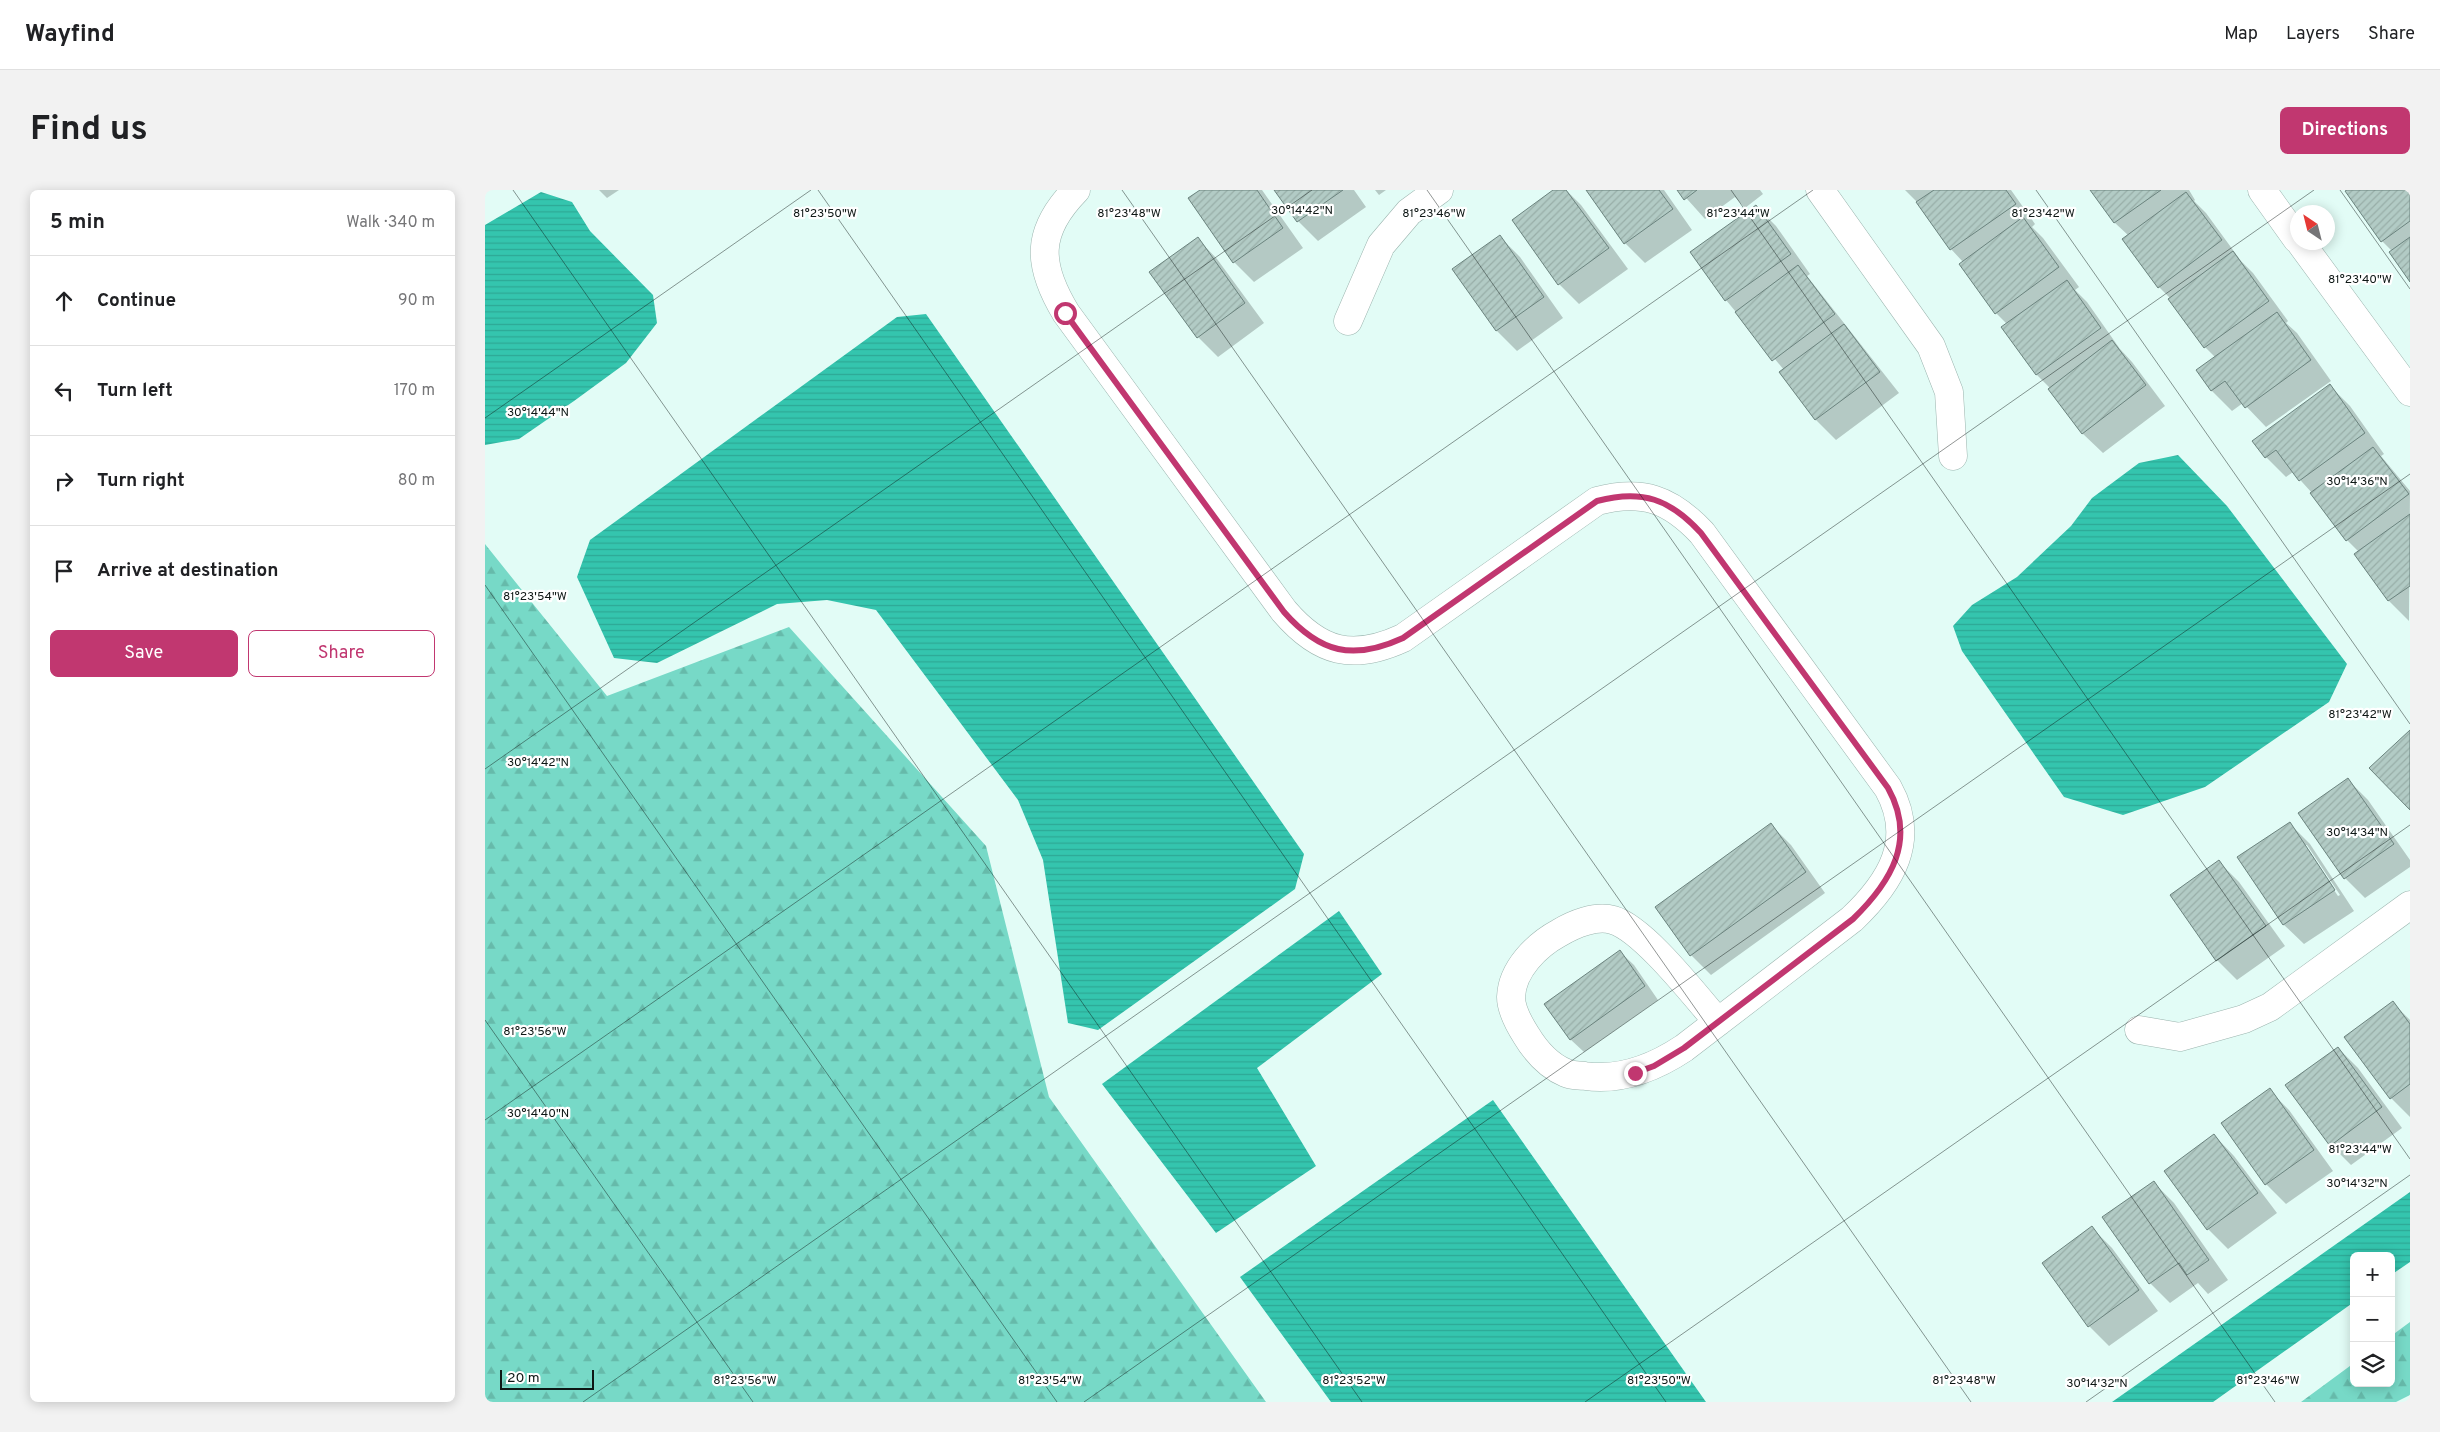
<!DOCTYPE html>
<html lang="en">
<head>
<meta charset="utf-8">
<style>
  body { margin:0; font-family:Overpass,sans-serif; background:#f2f2f2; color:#202124 }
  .controls { position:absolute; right:15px; bottom:15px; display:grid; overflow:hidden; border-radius:8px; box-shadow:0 2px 12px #0003 }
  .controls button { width:45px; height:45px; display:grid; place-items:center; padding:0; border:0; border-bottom:1px solid #e0e0e0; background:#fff; color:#202124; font:25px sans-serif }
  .compass { position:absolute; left:1805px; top:15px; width:45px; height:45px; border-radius:50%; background:#fff; box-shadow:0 2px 12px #0003; rotate:325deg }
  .scale { position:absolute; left:15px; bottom:12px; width:94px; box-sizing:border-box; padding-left:5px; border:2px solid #0e1715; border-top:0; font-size:14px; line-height:18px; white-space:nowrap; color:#0e1715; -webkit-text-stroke:4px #fff; paint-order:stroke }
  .stop { position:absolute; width:15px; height:15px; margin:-11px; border:4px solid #c13770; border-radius:50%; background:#fff }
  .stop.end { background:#c13770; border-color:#fff; box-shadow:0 1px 5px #0008 }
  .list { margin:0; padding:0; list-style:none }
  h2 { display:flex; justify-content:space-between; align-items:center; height:65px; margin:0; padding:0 20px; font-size:21px }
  h2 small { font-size:16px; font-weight:400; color:#757577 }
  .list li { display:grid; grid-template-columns:32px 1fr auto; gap:15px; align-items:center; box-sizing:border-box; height:90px; padding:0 20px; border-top:1px solid #e0e0e0 }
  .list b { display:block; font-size:19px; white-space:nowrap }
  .list em { font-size:16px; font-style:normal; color:#757577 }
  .actions { display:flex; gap:10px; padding:15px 20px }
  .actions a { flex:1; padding:11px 0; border:1px solid #c13770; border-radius:8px; text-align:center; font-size:18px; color:#c13770 }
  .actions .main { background:#c13770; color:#fff }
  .icon { flex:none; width:28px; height:28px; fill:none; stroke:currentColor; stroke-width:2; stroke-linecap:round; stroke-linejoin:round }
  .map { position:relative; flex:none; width:1925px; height:1212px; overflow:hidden; border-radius:8px }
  header { display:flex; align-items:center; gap:30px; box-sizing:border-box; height:70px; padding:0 25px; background:#fff; border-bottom:1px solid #e0e0e0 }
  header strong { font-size:24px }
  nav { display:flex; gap:28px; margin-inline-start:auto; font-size:18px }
  .intro { display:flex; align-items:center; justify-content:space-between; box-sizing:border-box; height:120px; padding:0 30px }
  h1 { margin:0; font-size:35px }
  .button { padding:12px 22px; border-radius:8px; background:#c13770; color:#fff; font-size:18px; font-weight:700 }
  main { display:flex; gap:30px; padding:0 30px }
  aside { flex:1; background:#fff; border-radius:8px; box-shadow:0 2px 12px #0003 }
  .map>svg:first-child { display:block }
  .forest { fill:url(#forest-firs) }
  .water { fill:url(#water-rules) }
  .shadow { fill:#0003; fill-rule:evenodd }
  .building { fill:url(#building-hatch); stroke:#6b837e }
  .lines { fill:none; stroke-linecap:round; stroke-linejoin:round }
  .minor-casing { stroke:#9cb5af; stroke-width:29 }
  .minor { stroke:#fff; stroke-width:28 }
  .route { stroke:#c13770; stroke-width:6 }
  .ticks { fill:none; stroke:#0e1715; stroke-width:1; stroke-opacity:0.45 }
  .ticks-label { font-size:12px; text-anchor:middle; fill:#0e1715; stroke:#fff; stroke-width:4.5; stroke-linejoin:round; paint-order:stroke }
</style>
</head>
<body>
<header>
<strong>Wayfind</strong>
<nav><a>Map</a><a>Layers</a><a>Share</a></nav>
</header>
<div class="intro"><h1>Find us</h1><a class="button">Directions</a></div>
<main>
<aside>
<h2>5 min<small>Walk · 340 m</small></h2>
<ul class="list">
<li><svg class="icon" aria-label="ahead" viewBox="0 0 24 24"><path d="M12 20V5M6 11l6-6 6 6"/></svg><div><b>Continue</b></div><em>90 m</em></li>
<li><svg class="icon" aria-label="left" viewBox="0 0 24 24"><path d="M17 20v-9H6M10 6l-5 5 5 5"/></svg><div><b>Turn left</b></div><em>170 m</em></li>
<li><svg class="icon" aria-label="right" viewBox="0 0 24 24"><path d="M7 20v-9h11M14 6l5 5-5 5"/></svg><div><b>Turn right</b></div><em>80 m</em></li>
<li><svg class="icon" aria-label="arrive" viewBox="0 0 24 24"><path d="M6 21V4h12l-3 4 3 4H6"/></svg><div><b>Arrive at destination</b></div></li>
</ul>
<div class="actions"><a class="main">Save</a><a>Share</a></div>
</aside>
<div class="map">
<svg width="1925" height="1212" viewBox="0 0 1925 1212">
  <defs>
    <pattern id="forest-firs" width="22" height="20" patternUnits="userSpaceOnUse" patternTransform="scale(1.25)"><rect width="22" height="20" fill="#77d9c7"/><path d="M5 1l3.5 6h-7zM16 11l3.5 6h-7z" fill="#66baaa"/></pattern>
    <pattern id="water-rules" width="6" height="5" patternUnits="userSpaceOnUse" patternTransform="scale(1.25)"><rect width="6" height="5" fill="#34c5ae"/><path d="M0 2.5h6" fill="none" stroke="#2da895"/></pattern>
    <pattern id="building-hatch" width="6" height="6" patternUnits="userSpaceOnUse" patternTransform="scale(1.25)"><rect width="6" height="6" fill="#b2cbc5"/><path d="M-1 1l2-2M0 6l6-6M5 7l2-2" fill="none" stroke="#98aea8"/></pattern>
  </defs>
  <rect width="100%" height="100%" fill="#e2fcf6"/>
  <path class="forest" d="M0,354l122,152 182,-69 197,219 63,251 217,305h-781z
    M1925,1132v73l-14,7h-95l53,-39v20h37v-47z"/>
  <path class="water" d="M56,2l31,10 18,29 63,64 4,28 -31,40 -52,38 -55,38 -34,6v-220z
    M441,124l378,540 -9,35 -197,141 -30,-7 -25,-163 -25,-60 -142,-190 -49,-10 -50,4 -120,59 -43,-5 -37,-81 13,-37 307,-223z
    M1693,265l49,51 120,158 -18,38 -124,85 -82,28 -59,-18 -102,-146 -9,-25 19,-21 45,-28 54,-51 21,-28 47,-35z
    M854,721l43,63 -125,94 59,98 -100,67 -114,-149z
    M1008,910l213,302h-375l-91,-125z
    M1925,1002v70l-19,13v-19h-37v46l-141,100h-101z"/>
  <path class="shadow" d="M114,0h20l-12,8z
    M717,0h60l41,58 -49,34 -20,-20 -45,-63z
    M791,0h78l12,17 -48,34 -20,-20z
    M890,0h11l-7,5z
    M1070,0h11l15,15 47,64 -49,35 -20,-20z
    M1103,0h76l28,40 -47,33 -20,-20z
    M1194,0h81l3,4 -18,14 -10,-11 -30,22z
    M1420,0h106l24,34 -3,3 11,11 36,49 -4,3 12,12 33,47 12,13 33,44 -62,47 -21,-20 -32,-45 -13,-13 -34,-47 4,-4 -11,-11 -33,-51 -12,-13 -30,-43z
    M1607,0h97l6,10 -1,1 12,12 35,48 12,12 35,48 -2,2 11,10 34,48 -65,46 -23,-24 -11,8 -20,-20 -15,-21 18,-13 -10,-10 -35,-49 -11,-11 -30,-51 -14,-13z
    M1862,0h63v90l-18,-29 -10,-10z
    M1271,16l20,20 34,48 -3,2 92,117 -63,47 -20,-20 -36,-47 4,-3 -58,-70z
    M1015,47l20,20 43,61 -46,33 -20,-20 -43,-61z
    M712,48l20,21 47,64 -46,34 -20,-20z
    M1845,196l20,20 34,48 -3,2 29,35 -1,130 -20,-20 -30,-49 -12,-12 -35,-47 -19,-21 -7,5 -20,-20z
    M1863,590l20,20 42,60v7l-45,31 -20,-20z
    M1805,634l20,20 44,67 -50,33 -21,-20zM1819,655h3l33,50 -2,1z
    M1286,635l20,20 34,48 -114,82 -20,-20z
    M1734,672l20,20 46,64 -48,34 -20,-20z
    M1135,762l14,13 24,35 -74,52 -14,-13z
    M1908,813l17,17v97l-19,-19 -45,-61z
    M1853,858l20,20 44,60 -51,37 -20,-20z
    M1784,900l20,20 44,61 -47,33 -20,-20z
    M1729,945l20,21 43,57 -49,36 -20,-20z
    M1669,993l20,20 54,77 -20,14 -10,-11 -28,20 -20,-20z
    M1607,1038l20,20 46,63 -49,35 -20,-20z"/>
  <path class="building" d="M715,0h57l26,38 -50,35 -45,-65z
    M789,0h69l-46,32z
    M1068,0h13l43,58 -51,37 -46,-65z
    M1101,0h73l14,19 -49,35z
    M1192,0h20l-13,10z
    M1449,0h72l10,14 -66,46 -34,-48z
    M1605,0h71l-47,33z
    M1862,0h63v31l-29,21 -36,-51z
    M1701,2l36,48 -64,48 -36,-49z
    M1271,15l35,49 -66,47 -35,-49z
    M1538,27l36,50 -64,47 -36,-50z
    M1015,45l44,62 -48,34 -44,-62z
    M713,47l47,66 -48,35 -48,-66z
    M1925,47v45l-21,-30z
    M1748,61l36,50 -65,47 -36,-49z
    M1313,75l37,49 -63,47 -37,-49z
    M1582,90l34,48 -65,47 -35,-48z
    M1792,122l34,48 -66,48 -20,-27 -14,10 -15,-21z
    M1359,134l36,48 -65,48 -36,-48z
    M1627,150l34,45 -64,49 -34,-45z
    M1845,194l35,49 -66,48 -23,-31 -11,8 -13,-17z
    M1888,257l36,47 -63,47 -36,-48z
    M1925,324v72l-22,15 -34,-47z
    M1925,540v80l-41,-42z
    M1863,588l46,66 -50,35 -46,-66z
    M1805,632l45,68 -52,35 -46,-68z
    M1286,633l35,49 -116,84 -35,-49z
    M1734,670l47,66 -50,35 -46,-66z
    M1135,760l25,36 -75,54 -26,-36z
    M1908,811l17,23v60l-20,15 -46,-62z
    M1853,857l44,60 -52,39 -45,-61z
    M1785,898l44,62 -49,35 -44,-62z
    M1729,944l44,59 -51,37 -43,-59z
    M1669,991l55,79 -22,15 -8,-12 -30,21 -47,-67z
    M1607,1036l47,64 -51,37 -46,-64z"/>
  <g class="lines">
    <defs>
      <path id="minor" d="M591,0c-41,42 -39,75 -10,123l218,298c36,42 69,50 119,27l194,-137c45,-12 73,-2 105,32l186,255c29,52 3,94 -36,131l-168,129c-30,20 -63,33 -99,28 -6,-1 -13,0 -19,-3 -17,-7 -31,-23 -40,-38 -7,-11 -15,-25 -15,-38 1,-28 26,-52 48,-64 15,-9 37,-18 54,-13 31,9 83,77 105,102
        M1335,0l111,156 18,46 4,64
        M1777,0l35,49
        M1815,52l110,150
        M863,131l33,-76 28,-33 30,-22
        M1654,840l41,7 64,-18 26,-12 140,-102"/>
    </defs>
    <use href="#minor" class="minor-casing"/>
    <use href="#minor" class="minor"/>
  </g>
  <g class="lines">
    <path class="route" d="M580,123l219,299c36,41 69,49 119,26l194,-137c45,-12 73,-2 104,32l187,255c29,52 3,94 -35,131l-169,129 -30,18 -19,7"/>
  </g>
  <path class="ticks" d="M28,0l849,1212M333,0l848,1212M637,0l849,1212M942,0l848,1212M1246,0l679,969M1551,0l374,534M1855,0l70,99M0,228l326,-228M0,395l572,817M0,579l827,-579M0,830l268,382M0,930l1328,-930M98,1212l1731,-1212M599,1212l1326,-928M1100,1212l825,-577M1601,1212l324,-227"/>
  <g class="ticks-label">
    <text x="817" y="24">30°14'42"N</text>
    <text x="340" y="27">81°23'50"W</text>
    <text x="1253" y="27">81°23'44"W</text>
    <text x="644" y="27">81°23'48"W</text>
    <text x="949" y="27">81°23'46"W</text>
    <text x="1558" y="27">81°23'42"W</text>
    <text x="1875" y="93">81°23'40"W</text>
    <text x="53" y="226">30°14'44"N</text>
    <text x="1872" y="295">30°14'36"N</text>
    <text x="50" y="410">81°23'54"W</text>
    <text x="1875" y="528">81°23'42"W</text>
    <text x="53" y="576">30°14'42"N</text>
    <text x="1872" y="646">30°14'34"N</text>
    <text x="50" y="845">81°23'56"W</text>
    <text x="53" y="927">30°14'40"N</text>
    <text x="1875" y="963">81°23'44"W</text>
    <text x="1872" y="997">30°14'32"N</text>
    <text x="260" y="1194">81°23'56"W</text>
    <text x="565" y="1194">81°23'54"W</text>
    <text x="869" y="1194">81°23'52"W</text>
    <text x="1174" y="1194">81°23'50"W</text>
    <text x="1479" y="1194">81°23'48"W</text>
    <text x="1783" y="1194">81°23'46"W</text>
    <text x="1612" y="1197">30°14'32"N</text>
  </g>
</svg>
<div class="controls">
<button>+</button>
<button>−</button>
<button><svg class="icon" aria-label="layers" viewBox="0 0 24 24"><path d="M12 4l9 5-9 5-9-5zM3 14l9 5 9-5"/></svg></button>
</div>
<svg class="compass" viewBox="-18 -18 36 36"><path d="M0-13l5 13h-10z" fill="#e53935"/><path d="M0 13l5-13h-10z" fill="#757577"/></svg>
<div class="scale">20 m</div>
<div class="stop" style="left:580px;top:123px"></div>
<div class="stop end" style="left:1150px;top:883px"></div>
</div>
</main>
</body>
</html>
